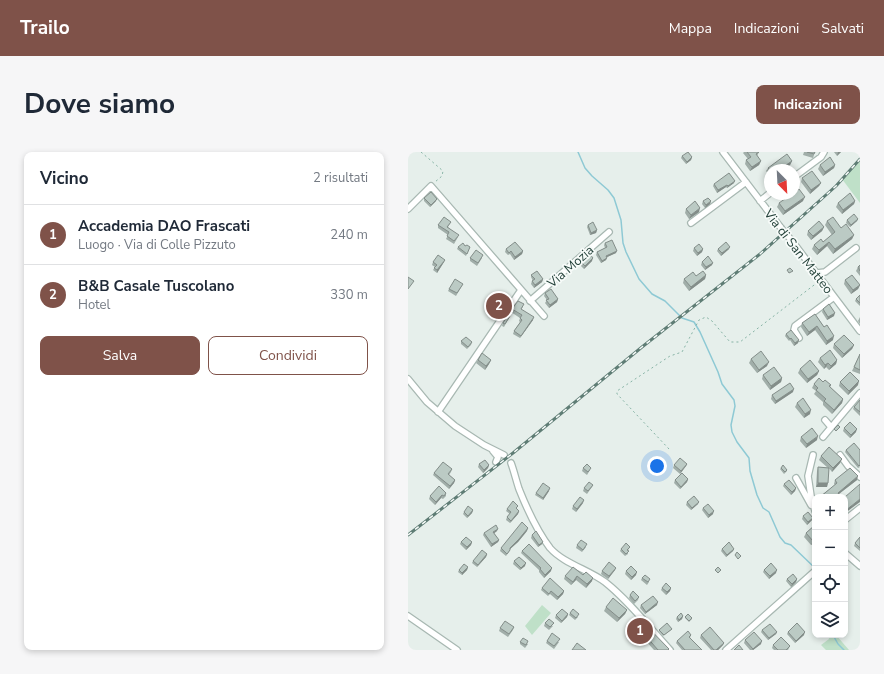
<!DOCTYPE html>
<html lang="it">
<head>
<meta charset="utf-8">
<style>
  body { margin:0; font-family:"Nunito Sans",sans-serif; background:#f6f6f7; color:#1f2937 }
  .controls { position:absolute; right:12px; bottom:12px; display:grid; overflow:hidden; border-radius:8px; box-shadow:0 2px 6px #0003 }
  .controls button { width:36px; height:36px; display:grid; place-items:center; padding:0; border:0; border-bottom:1px solid #e0e1e3; background:#fff; color:#1f2937; font:20px sans-serif }
  .compass { position:absolute; left:356px; top:12px; width:36px; height:36px; border-radius:50%; background:#fff; box-shadow:0 2px 6px #0003; rotate:156deg }
  .you { position:absolute; left:249px; top:314px; width:14px; height:14px; margin:-10px; border:3px solid #fff; border-radius:50%; background:#1a73e8; box-shadow:0 0 0 6px #1a73e833 }
  .badge { display:grid; place-items:center; width:26px; height:26px; border-radius:50%; background:#7f5249; color:#fff; font-size:13px; font-weight:700 }
  .pin { position:absolute; translate:-50% -50%; border:2px solid #fff; box-shadow:0 1px 4px #0006 }
  .list { margin:0; padding:0; list-style:none }
  h2 { display:flex; justify-content:space-between; align-items:center; height:52px; margin:0; padding:0 16px; font-size:17px }
  h2 small { font-size:13px; font-weight:400; color:#747a83 }
  .list li { display:grid; grid-template-columns:26px 1fr auto; gap:12px; align-items:center; box-sizing:border-box; height:60px; padding:0 16px; border-top:1px solid #e0e1e3 }
  .list b { display:block; font-size:15px; white-space:nowrap }
  .list p { margin:0; font-size:13px; white-space:nowrap; color:#747a83 }
  .list em { font-size:13px; font-style:normal; color:#747a83 }
  .actions { display:flex; gap:8px; padding:12px 16px }
  .actions a { flex:1; padding:9px 0; border:1px solid #7f5249; border-radius:8px; text-align:center; font-size:14px; color:#7f5249 }
  .actions .main { background:#7f5249; color:#fff }
  .icon { flex:none; width:22px; height:22px; fill:none; stroke:currentColor; stroke-width:2; stroke-linecap:round; stroke-linejoin:round }
  .map { position:relative; flex:none; width:452px; height:498px; overflow:hidden; border-radius:8px }
  header { display:flex; align-items:center; gap:24px; box-sizing:border-box; height:56px; padding:0 20px; background:#7f5249; color:#fff }
  header strong { font-size:19px }
  nav { display:flex; gap:22px; margin-inline-start:auto; font-size:14px }
  .intro { display:flex; align-items:center; justify-content:space-between; box-sizing:border-box; height:96px; padding:0 24px }
  h1 { margin:0; font-size:28px }
  .button { padding:10px 18px; border-radius:8px; background:#7f5249; color:#fff; font-size:14px; font-weight:700 }
  main { display:flex; gap:24px; padding:0 24px }
  aside { flex:1; background:#fff; border-radius:8px; box-shadow:0 2px 6px #0003 }
  .map>svg:first-child { display:block }
  .green { fill:#bfe0c8 }
  .lines { fill:none; stroke-linecap:round; stroke-linejoin:round }
  .stream { stroke:#8ec9d4; stroke-width:1.5 }
  .minor-casing { stroke:#a8b8b2; stroke-width:8 }
  .path { stroke:#86b3a5; stroke-width:1; stroke-dasharray:2 3; stroke-linecap:butt }
  .minor { stroke:#fff; stroke-width:5.5 }
  .rail-casing { stroke:#5f7d75; stroke-width:3 }
  .rail { stroke:#f7fbf9; stroke-width:1.5; stroke-dasharray:4.5; stroke-linecap:butt }
  .minor-bridge-casing { stroke:#a8b8b2; stroke-width:8; stroke-linecap:butt }
  .minor-bridge { stroke:#fff; stroke-width:5.5 }
  .wall { fill:#a1aea9 }
  .shaded-wall { fill:#838d89 }
  .building { fill:#bbcac4; stroke:#838d89 }
  .labels { text-anchor:middle; stroke-width:3.5; stroke-linejoin:round; paint-order:stroke }
  .street-label { font-size:13px; fill:#24423a; stroke:#f7fbf9 }
</style>
</head>
<body>
<header>
<strong>Trailo</strong>
<nav><a>Mappa</a><a>Indicazioni</a><a>Salvati</a></nav>
</header>
<div class="intro"><h1>Dove siamo</h1><a class="button">Indicazioni</a></div>
<main>
<aside>
<h2>Vicino<small>2 risultati</small></h2>
<ul class="list">
<li><span class="badge">1</span><div><b>Accademia DAO Frascati</b><p>Luogo · Via di Colle Pizzuto</p></div><em>240 m</em></li>
<li><span class="badge">2</span><div><b>B&amp;B Casale Tuscolano</b><p>Hotel</p></div><em>330 m</em></li>
</ul>
<div class="actions"><a class="main">Salva</a><a>Condividi</a></div>
</aside>
<div class="map">
<svg width="452" height="498" viewBox="0 0 452 498">
  <rect width="100%" height="100%" fill="#e6efeb"/>
  <path class="green" d="M452,7v44l-18,-24z
    M134,453l9,8 -19,22 -7,-9z
    M420,483h8l13,15h-23l-5,-5 8,-6z"/>
  <g class="lines">
    <path class="stream" d="M170,0l7,16 7,8 16,14 6,8 7,22 2,23 3,9 13,27 13,15 13,7 17,17 12,4 6,10 18,40 4,12 12,16 1,6 -4,19 1,7 5,10 12,16 1,13 7,24 6,13 6,4 11,25 5,6 6,2 24,23
      M425,483l5,9 6,6"/>
    <defs>
      <path id="minor" d="M315,0l58,76
        M386,25l27,-20 3,-5
        M352,49l10,-8
        M0,57l23,-23 113,130
        M283,71l55,-41
        M384,89l68,90
        M409,121l8,-1 31,-24
        M122,149l79,-69
        M391,186l-5,-8 1,-4 39,-29
        M0,227l19,23 28,24 29,19 20,10
        M30,260l83,-122
        M417,268l6,7
        M415,285l37,-44
        M85,299l5,6 -2,5
        M405,303l-5,21 3,20 4,15
        M432,303l8,11 12,11
        M103,311c3,8 5,17 8,26 8,20 18,42 31,59 13,15 39,22 55,34 24,19 44,45 65,68
        M388,326l15,27
        M437,368l15,-12
        M437,401l15,13
        M0,464l49,34
        M318,498l89,-79"/>
    </defs>
    <use href="#minor" class="minor-casing"/>
    <path class="path" d="M13,0l22,19 -1,5 -7,6
      M261,297l-52,-55v-3l53,-35 12,-4 17,-32 7,-3 6,4 18,21h10l78,-60"/>
    <use href="#minor" class="minor"/>
    <defs>
      <path id="rail" d="M0,383l105,-82 129,-106 118,-93 76,-68 24,-27"/>
    </defs>
    <use href="#rail" class="rail-casing"/>
    <use href="#rail" class="rail"/>
    <defs>
      <path id="minor-bridge" d="M373,76l11,13"/>
    </defs>
    <use href="#minor-bridge" class="minor-bridge-casing"/>
    <use href="#minor-bridge" class="minor-bridge"/>
  </g>
  <path class="wall" d="M336,0h15l-2,4 4,5 -2,4 -9,6 -5,-7 1,-4 2,-1 -5,-6z
    M396,0h11l-2,6 -10,-3z
    M426,0h7l-4,4z
    M274,4l10,1 -1,3 -5,4 -5,-6z
    M384,9l-2,4 -20,5v6l-4,-5 2,-3z
    M412,13h15l-1,3 -11,8 -5,-7z
    M394,26l19,5 -2,3 -9,8 -9,-12z
    M326,31l-7,5 -1,-1 -9,6 -4,-7 1,-2z
    M16,46l12,3 -6,6 -6,-6z
    M295,49h8l-1,3 -5,4 -3,-4z
    M395,49l-20,14 -6,-8 2,-4z
    M447,49l-1,3 -12,10 -6,-7 2,-4z
    M278,57l13,3 -10,7 -4,-6z
    M450,67l-1,2 -7,6 -4,-4 1,-3z
    M419,69l27,14 -2,4 -19,15 -6,-8 -10,9 -5,-6 2,-4 9,-3 9,-7 -7,-10z
    M43,70l-3,5 10,10 -4,7 -8,-5 2,-4 -10,-7v-3z
    M180,73l9,5 -1,3 -6,2 -3,-8z
    M416,75l-2,4 -11,9 -4,-5 1,-4z
    M197,91l11,10 -9,4 -1,3 -5,3 -5,-8 1,-3 8,-4 -1,-3z
    M57,94l5,1 -4,9 -9,-7 1,-2z
    M286,96l9,1 -1,3 -5,4 -4,-5z
    M98,97l17,2 -1,3 -8,6 -4,-6 -2,1 -3,-3z
    M310,97h11l-8,7 -4,-5z
    M62,106h12l-5,8 -7,-5z
    M172,109h12l-8,8 -5,-5z
    M25,110h11l-7,11 -4,-3 2,-3 -3,-2z
    M294,110l10,3 -7,5 -4,-5z
    M452,113v11l-4,-5 2,-4z
    M123,123l12,4 -1,3 -8,6 -3,-4 1,-3h1l-2,-4z
    M298,123l-1,4 -16,12 -6,-8 1,-4 12,-3z
    M437,128l15,5 -2,4 -7,5 -7,-10z
    M55,132l-7,12 -8,-5 1,-2z
    M137,141l13,6 -1,3 -8,6 -4,-5 2,-3 -3,-4z
    M452,143v11l-5,-5 1,-2z
    M98,151l-6,11 -7,-5 1,-4z
    M115,155l-2,2 12,11 -13,18 -7,-4 1,-3 6,-9 -1,-1 1,-3 -9,-6 1,-3z
    M415,157l11,7 -7,4 -5,-8z
    M407,162l18,26 -7,5 -11,-15 -8,6 -6,-9 1,-4z
    M102,164l-6,11 -2,-1 1,-3z
    M452,165v7l-2,-3z
    M378,182l12,9 -4,3 -4,-6 -1,1 -4,-5z
    M53,189l11,1 -1,3 -4,4 -6,-5z
    M426,192l20,1 -2,4 -10,9 -9,-10z
    M452,202v20l-8,-3z
    M412,206l17,2 -1,4 -7,6 -3,-3 -2,2 -6,-7z
    M343,207l16,7 -10,7 -8,-10z
    M70,208h13l-2,4 -4,6 -9,-7z
    M392,217l19,2 -2,4 -10,8 -9,-10z
    M355,223l19,3 -1,4 -11,8 -8,-11z
    M415,230l8,3 -1,2 13,12 -1,4 -10,11 -9,-9v-3l-9,-8 2,-3 -4,-3 2,-4z
    M432,230l18,3 -10,10 -9,-9z
    M385,240l-18,12 -4,-5 1,-4z
    M452,248v16l-7,-7 1,-2z
    M389,251l13,11 -6,4 -9,-11z
    M436,276l12,4 -6,6 -7,-7z
    M393,285l16,3 -11,8 -6,-7z
    M438,298l14,17 -2,1 -13,-16z
    M413,304l21,3 -2,4 -8,9 -3,-4 -2,19h-11l1,-16 1,-4 10,1 -9,-8z
    M71,312l10,1 -1,3 -5,5 -5,-6z
    M279,312l-1,2 -6,8 -7,-6 1,-3z
    M175,316l7,2 -3,5 -5,-4z
    M373,316l6,2v1l-3,3 -4,-5z
    M44,317l-1,3 -2,3 6,5 -1,3 -5,6 -16,-14 1,-2z
    M280,327l-1,3 -7,7 -6,-6 1,-3z
    M427,328h22l-18,14 -20,3 16,-12 -1,-1z
    M376,332l12,4 -1,3 -4,4 -8,-9z
    M185,333l-1,2 -5,7 -4,-3 1,-3z
    M141,339l-6,9 -8,-5 1,-2z
    M38,341v3l-3,3 -2,-1 -6,7 -6,-6 1,-3z
    M279,350l11,2 -7,6 -5,-5z
    M175,351l-7,9 -4,-3 1,-3z
    M110,354l-2,3 3,2 -1,3 -8,9 -4,-3 1,-3 3,-3 -4,-3 1,-2z
    M295,356l10,6 -5,4 -6,-8z
    M65,358l-1,3 -5,5 -4,-4 1,-2z
    M395,364l9,4 -5,5 -5,-6z
    M407,373v17l-4,3 -7,-8 2,-4z
    M89,379l-3,2 5,7 -1,2 -7,5 -8,-12 1,-2z
    M119,379l-9,11 -8,7 -1,3 -3,4 -6,-5 1,-3z
    M124,383l11,7 -1,2 -4,3 -7,-9z
    M452,385v14l-6,-5 1,-3z
    M53,390h11l-1,3 -5,5 -6,-6z
    M169,393l9,2 -4,5 -6,-4z
    M222,395l-2,3v4l-3,2 -5,-5 1,-2z
    M314,397h12l-1,2 -7,6 -5,-6z
    M114,399l29,20 -7,7 -5,-6v-2l-18,-17z
    M79,402l-1,3 -9,10 -5,-4 1,-2z
    M106,409l11,5 -5,4 -7,-6z
    M60,415l-1,3 -5,5 -4,-3 1,-2z
    M207,418l-7,9 -7,-5 1,-3z
    M356,418l12,3 -7,6 -6,-7z
    M218,419l10,4 -5,5 -6,-6z
    M175,423l9,6 -6,7 -10,-8 -5,5 -7,-6 1,-3z
    M234,426l7,4 -2,3 -6,-5z
    M379,427h10l-1,3 -5,5 -5,-6z
    M134,436l22,3 -1,3 -6,6 -7,-6 -2,2 -7,-6z
    M254,436h9l-1,3 -4,4 -5,-5z
    M222,443l9,2 -1,3 -4,4 -5,-6z
    M233,453h16l-12,9 -5,-6z
    M198,455l21,3 -2,4 -8,8 -13,-11z
    M162,461l8,4 -3,3 -6,-5z
    M160,462l-1,3 -6,6 -6,-5 1,-3z
    M275,464l-1,3 -4,3 -2,-3 1,-2z
    M277,465l7,2 -3,3 -4,-4z
    M137,471l8,3 -4,4 -5,-4z
    M225,472l36,25 -1,1h-14l-10,-11 -2,1 -11,-12z
    M106,475l-1,3 -5,7 -9,-6 1,-3z
    M264,477l-1,1 -8,6 -4,-5v-1z
    M354,478l15,2 -1,2 -8,6 -7,-8z
    M380,480l16,3 -9,8 -8,-9z
    M283,483l-1,3 12,12h-20l-6,-7 1,-2z
    M293,483l23,8 -1,2 -5,5h-7l-11,-12z
    M337,488l16,4 -8,6h-3l-6,-7z
    M139,489l12,1 -5,7 -8,-6z
    M112,490l8,2 -3,4 -5,-4z
    M365,493l17,1 -2,4h-14l-2,-2z"/>
  <path class="shaded-wall" d="M430,0h3l-4,4z
    M284,5l-1,3 -5,4 1,-2z
    M353,9l-2,4 -9,6 2,-4z
    M384,9l-2,4 -7,5h-4z
    M427,13l-1,3 -11,8 2,-4z
    M327,29l-1,2 -7,5 1,-2z
    M413,31l-2,3 -9,8 1,-4z
    M319,33l-1,2 -9,6 1,-3z
    M397,45l-2,4 -20,14 2,-4z
    M29,47l-1,2 -6,6 1,-2z
    M303,49l-1,3 -5,4 1,-3z
    M447,49l-1,3 -12,10 1,-4z
    M292,56l-1,4 -10,7 2,-4z
    M450,67l-1,2 -7,6 1,-2z
    M416,75l-2,4 -11,9 2,-4z
    M189,78l-1,3 -6,2 1,-2z
    M446,83l-2,4 -19,15 2,-5z
    M421,90l-2,4 -10,9 2,-5z
    M322,95l-1,2 -8,7 1,-3z
    M295,97l-1,3 -5,4 1,-3z
    M115,99l-1,3 -8,6 1,-3z
    M209,99l-1,2 -11,5 1,-2z
    M185,106l-1,3 -8,8 1,-3z
    M199,106l-1,2 -5,3 1,-2z
    M37,108l-1,2 -7,11v-3z
    M305,111l-1,2 -7,5 1,-3z
    M298,123l-1,4 -16,12 2,-4z
    M135,127l-1,3 -8,6 1,-3z
    M452,133l-2,4 -7,5 2,-4z
    M100,147l-2,4 -6,11 1,-4z
    M150,147l-1,3 -8,6 1,-3z
    M427,161l-1,3 -7,4 1,-3z
    M126,165l-1,3 -13,18 1,-2z
    M409,174l-2,4 -8,6 2,-4z
    M426,184l-1,4 -7,5 1,-4z
    M391,188l-1,3 -4,3 1,-3z
    M446,193l-2,4 -10,9 2,-4z
    M83,208l-2,4 -4,6 1,-4z
    M429,208l-1,4 -7,6 2,-4z
    M361,210l-2,4 -10,7 2,-3z
    M420,211l-2,4 -2,2 1,-4z
    M411,219l-2,4 -10,8 1,-4z
    M374,226l-1,4 -11,8 1,-4z
    M451,229l-1,4 -10,10 1,-4z
    M386,237l-1,3 -18,12 1,-3z
    M435,247l-1,4 -10,11 2,-4z
    M403,258l-1,4 -6,4 1,-4z
    M449,277l-1,3 -6,6 1,-3z
    M410,284l-1,4 -11,8 1,-4z
    M434,307l-2,4 -8,9 1,-4z
    M279,312l-1,2 -6,8 1,-3z
    M81,313l-1,3 -5,5 1,-3z
    M450,324l-1,4 -21,16 2,-3z
    M280,327l-1,3 -7,7 1,-2z
    M47,328l-1,3 -5,6 1,-3z
    M410,331h10l-1,4h-11z
    M142,336l-1,3 -6,9v-2z
    M388,336l-1,3 -4,4 1,-3z
    M34,343l-1,3 -6,7 1,-3z
    M452,347v3l-15,11v-2z
    M176,348l-1,3 -7,9 1,-3z
    M291,350l-1,2 -7,6 1,-2z
    M65,358l-1,3 -5,5 1,-2z
    M111,359l-1,3 -8,9 1,-2z
    M306,359l-1,3 -5,4 1,-3z
    M405,366l-1,2 -5,5 1,-3z
    M120,376l-1,3 -9,11 -9,8 1,-2z
    M90,377l-1,2 -5,4 1,-3z
    M407,387v3l-4,3 2,-4z
    M91,388l-1,2 -7,5 1,-3z
    M64,390l-1,3 -5,5 1,-3z
    M135,390l-1,2 -4,3 1,-2z
    M326,397l-1,2 -7,6 1,-2z
    M79,402l-1,3 -9,10 1,-2z
    M118,411l-1,3 -5,4 1,-2z
    M60,415l-1,3 -5,5v-2z
    M144,416l-1,3 -7,7 1,-3z
    M208,416l-1,2 -7,9 1,-3z
    M369,418l-1,3 -7,6 1,-3z
    M229,420l-1,3 -5,5 1,-3z
    M169,424l-1,4 -5,5z
    M185,426l-1,3 -6,7 1,-4z
    M389,427l-1,3 -5,5 1,-3z
    M263,436l-1,3 -4,4 1,-3z
    M156,439l-1,3 -6,6 1,-3z
    M250,450l-1,3 -12,9 1,-2z
    M219,458l-2,4 -8,8 2,-4z
    M160,462l-1,3 -6,6 1,-2z
    M275,464l-1,3 -4,3 1,-2z
    M369,480l-1,2 -8,6 1,-2z
    M397,480l-1,3 -9,8 1,-2z
    M354,489l-1,3 -8,6h-1z
    M316,491l-1,2 -5,5h-2z"/>
  <path class="building" d="M280,0l4,5 -5,5 -5,-6z
    M339,0h12l-3,2 5,7 -9,6 -6,-7 5,-3z
    M399,0h8l-1,2z
    M379,2l5,7 -13,9h-9l-2,-2z
    M422,5l5,8 -10,7 -5,-7z
    M404,19l9,12 -10,7 -9,-12z
    M321,21l6,8 -7,5 -1,-1 -9,5 -4,-6z
    M391,37l6,8 -20,14 -6,-8 13,-9h2v-1z
    M23,40l6,7 -6,6 -7,-7z
    M442,41l5,8 -12,9 -5,-7z
    M300,46l3,3 -5,4 -3,-4z
    M287,49l5,7 -9,7 -5,-6z
    M446,62l4,5 -7,6 -4,-5z
    M36,65l7,5 -4,5 12,8 -5,6 -7,-5 2,-4 -11,-7z
    M425,65l8,11 5,-4 8,11 -19,14 -6,-7 -10,8 -5,-5 7,-6 2,3 12,-10 -8,-11z
    M411,69l5,6 -11,9 -5,-5z
    M185,70l4,8 -6,3 -3,-8z
    M204,88l5,11 -11,5 1,2 -5,3 -5,-9 10,-5 -2,-4z
    M107,90l8,9 -8,6 -4,-6 -2,2 -3,-4z
    M318,90l4,5 -8,6 -4,-4z
    M55,91l2,3 2,-1 3,2 -3,7 -9,-7z
    M291,92l4,5 -5,4 -4,-5z
    M68,98l7,5 -5,8 -8,-5z
    M181,101l4,5 -8,8 -5,-5z
    M30,103l7,5 -8,10 -3,-2 3,-3 -4,-3z
    M300,104l5,7 -7,4 -4,-5z
    M452,113v6l-2,-4z
    M382,116l3,3 -4,2 -2,-3z
    M129,119l6,8 -8,6 -3,-4 3,-2 -4,-4z
    M295,119l3,4 -15,12 -7,-8 9,-7 3,4z
    M444,123l8,10 -7,5 -8,-10z
    M0,125l6,4 -6,8z
    M47,127l8,5 -6,9 -8,-4z
    M143,137l7,10 -8,6 -4,-5 3,-1 -4,-6z
    M93,143l7,4 -7,11 -7,-5z
    M452,143v8l-4,-4z
    M110,149l6,3 -3,5 13,8 -13,19 -7,-5 8,-11 -2,-2 2,-3 -10,-6z
    M421,152l6,9 -7,4 -5,-8z
    M407,162l9,13 3,-2 7,11 -7,5 -10,-15 -8,6 -7,-9z
    M100,163l2,1 -5,8 -2,-1z
    M383,178l8,10 -4,3 -4,-5 -1,1 -4,-5z
    M436,183l10,10 -10,9 -10,-10z
    M58,185l6,5 -4,5 -7,-6z
    M422,198l7,10 -6,6 -3,-3 -3,2 -5,-7z
    M353,199l8,11 -10,8 -8,-11z
    M74,201l9,7 -5,6 -8,-6z
    M452,202v16l-6,-3z
    M402,208l9,11 -11,8 -8,-10z
    M366,215l8,11 -11,8 -8,-11z
    M442,220l9,9 -10,10 -9,-9z
    M411,226l4,4 2,-2 6,5 -2,1 14,13 -9,11 -10,-9 2,-2 -10,-9 2,-2 -4,-4z
    M382,231l4,6 -18,12 -4,-6z
    M395,246l8,12 -6,4 -8,-11z
    M452,248v12l-6,-5z
    M442,270l7,7 -6,6 -7,-7z
    M430,273l2,2 -4,4 -2,-2z
    M404,276l6,8 -11,8 -6,-7z
    M446,291l6,7v15l-1,1 -13,-16z
    M421,295l13,12 -9,9 -12,-12z
    M272,306l7,6 -6,7 -7,-6z
    M77,308l4,5 -5,5 -5,-6z
    M35,310l9,7 -4,5 7,6 -5,6 -16,-13z
    M179,312l4,4 -3,4 -5,-4z
    M375,313l4,5 -2,2 -4,-4z
    M410,315l11,1 -1,15h-10z
    M442,316l8,8 -20,17 3,4h-21l17,-14 -2,-3z
    M274,321l6,6 -7,8 -6,-7z
    M381,328l7,8 -4,4 -8,-8z
    M181,330l4,3 -5,6 -4,-3z
    M135,331l7,5 -7,10 -7,-5z
    M452,332v15l-15,12v-14z
    M31,334l7,7 -2,3 -2,-1 -6,7 -6,-6z
    M286,344l5,6 -7,6 -5,-6z
    M172,345l4,3 -7,9 -4,-3z
    M105,349l5,5 -2,2 3,3 -8,10 -4,-4 4,-5 -4,-3z
    M300,352l6,7 -5,4 -6,-7z
    M60,354l5,4 -5,6 -4,-4z
    M400,360l5,6 -5,4 -5,-6z
    M114,370l6,6 -9,11 -9,9v2l-3,4 -6,-6z
    M88,373l2,4 -5,3 6,8 -7,4 -8,-11z
    M407,373v14l-2,2 -7,-8z
    M128,379l7,11 -4,3 -7,-10z
    M58,385l6,5 -5,5 -6,-5z
    M452,385v11l-5,-5z
    M173,388l6,4 -4,6 -6,-5z
    M321,390l5,7 -7,6 -5,-6z
    M218,391l4,4 -3,3 2,1 -3,3 -5,-5z
    M121,392l23,24 -7,7 -5,-6 1,-1 -19,-17z
    M74,398l5,4 -9,11 -5,-4z
    M329,400l4,4 -3,3 -3,-4z
    M111,405l7,6 -5,5 -7,-7z
    M201,410l7,6 -7,8 -7,-5z
    M363,411l6,7 -7,6 -6,-6z
    M56,412l4,3 -6,6 -3,-3z
    M223,414l6,6 -5,5 -6,-6z
    M165,415l10,8 3,-3 7,6 -6,6 -10,-8 -4,6 -8,-6z
    M310,415l3,3 -3,3 -3,-3z
    M385,422l4,5 -5,5 -5,-5z
    M237,423l5,4 -2,3 -6,-4z
    M142,426l14,13 -6,6 -7,-6 -2,3 -7,-6z
    M258,431l5,5 -4,4 -5,-4z
    M225,439l6,6 -4,4 -5,-6z
    M245,444l5,6 -12,10 -5,-7z
    M205,446l14,12 -8,8 -13,-11z
    M154,457l6,5 -6,7 -6,-6z
    M165,457l6,5 -3,4 -6,-5z
    M273,461l2,3 -4,4 -2,-3z
    M280,462l4,4 -3,3 -4,-4z
    M231,466l30,31 -1,1h-10l-13,-15 -1,1 -11,-12z
    M141,467l5,4 -4,4 -5,-4z
    M97,469l9,6 -5,7 -9,-6z
    M259,471l5,6 -8,6 -5,-5z
    M389,471l8,9 -9,9 -8,-9z
    M362,472l7,8 -8,6 -7,-8z
    M302,475l14,16 -8,7h-2l-13,-15z
    M280,479l3,4 -2,2 13,13h-17l-8,-9z
    M346,480l8,9 -9,8 -8,-9z
    M144,481l8,6 -6,7 -7,-5z
    M373,485l9,9 -4,4h-8l-5,-5z
    M115,486l5,3 -2,4 -6,-3z
    M169,491l9,7h-14z
    M331,493l4,5h-9z"/>
  <g class="labels">
    <g class="street-label">
      <text transform="translate(391 99) rotate(52)" y="5">Via di San Matteo</text>
      <text transform="translate(162 114) rotate(-41)" y="5">Via Mozia</text>
    </g>
  </g>
</svg>
<div class="controls">
<button>+</button>
<button>−</button>
<button><svg class="icon" aria-label="locate" viewBox="0 0 24 24"><circle cx="12" cy="12" r="6"/><path d="M12 2v4M12 18v4M2 12h4M18 12h4"/></svg></button>
<button><svg class="icon" aria-label="layers" viewBox="0 0 24 24"><path d="M12 4l9 5-9 5-9-5zM3 14l9 5 9-5"/></svg></button>
</div>
<svg class="compass" viewBox="-18 -18 36 36"><path d="M0-13l5 13h-10z" fill="#e53935"/><path d="M0 13l5-13h-10z" fill="#747a83"/></svg>
<div class="you"></div>
<div class="pin badge" style="left:232px;top:479px">1</div>
<div class="pin badge" style="left:91px;top:154px">2</div>
</div>
</main>
</body>
</html>
